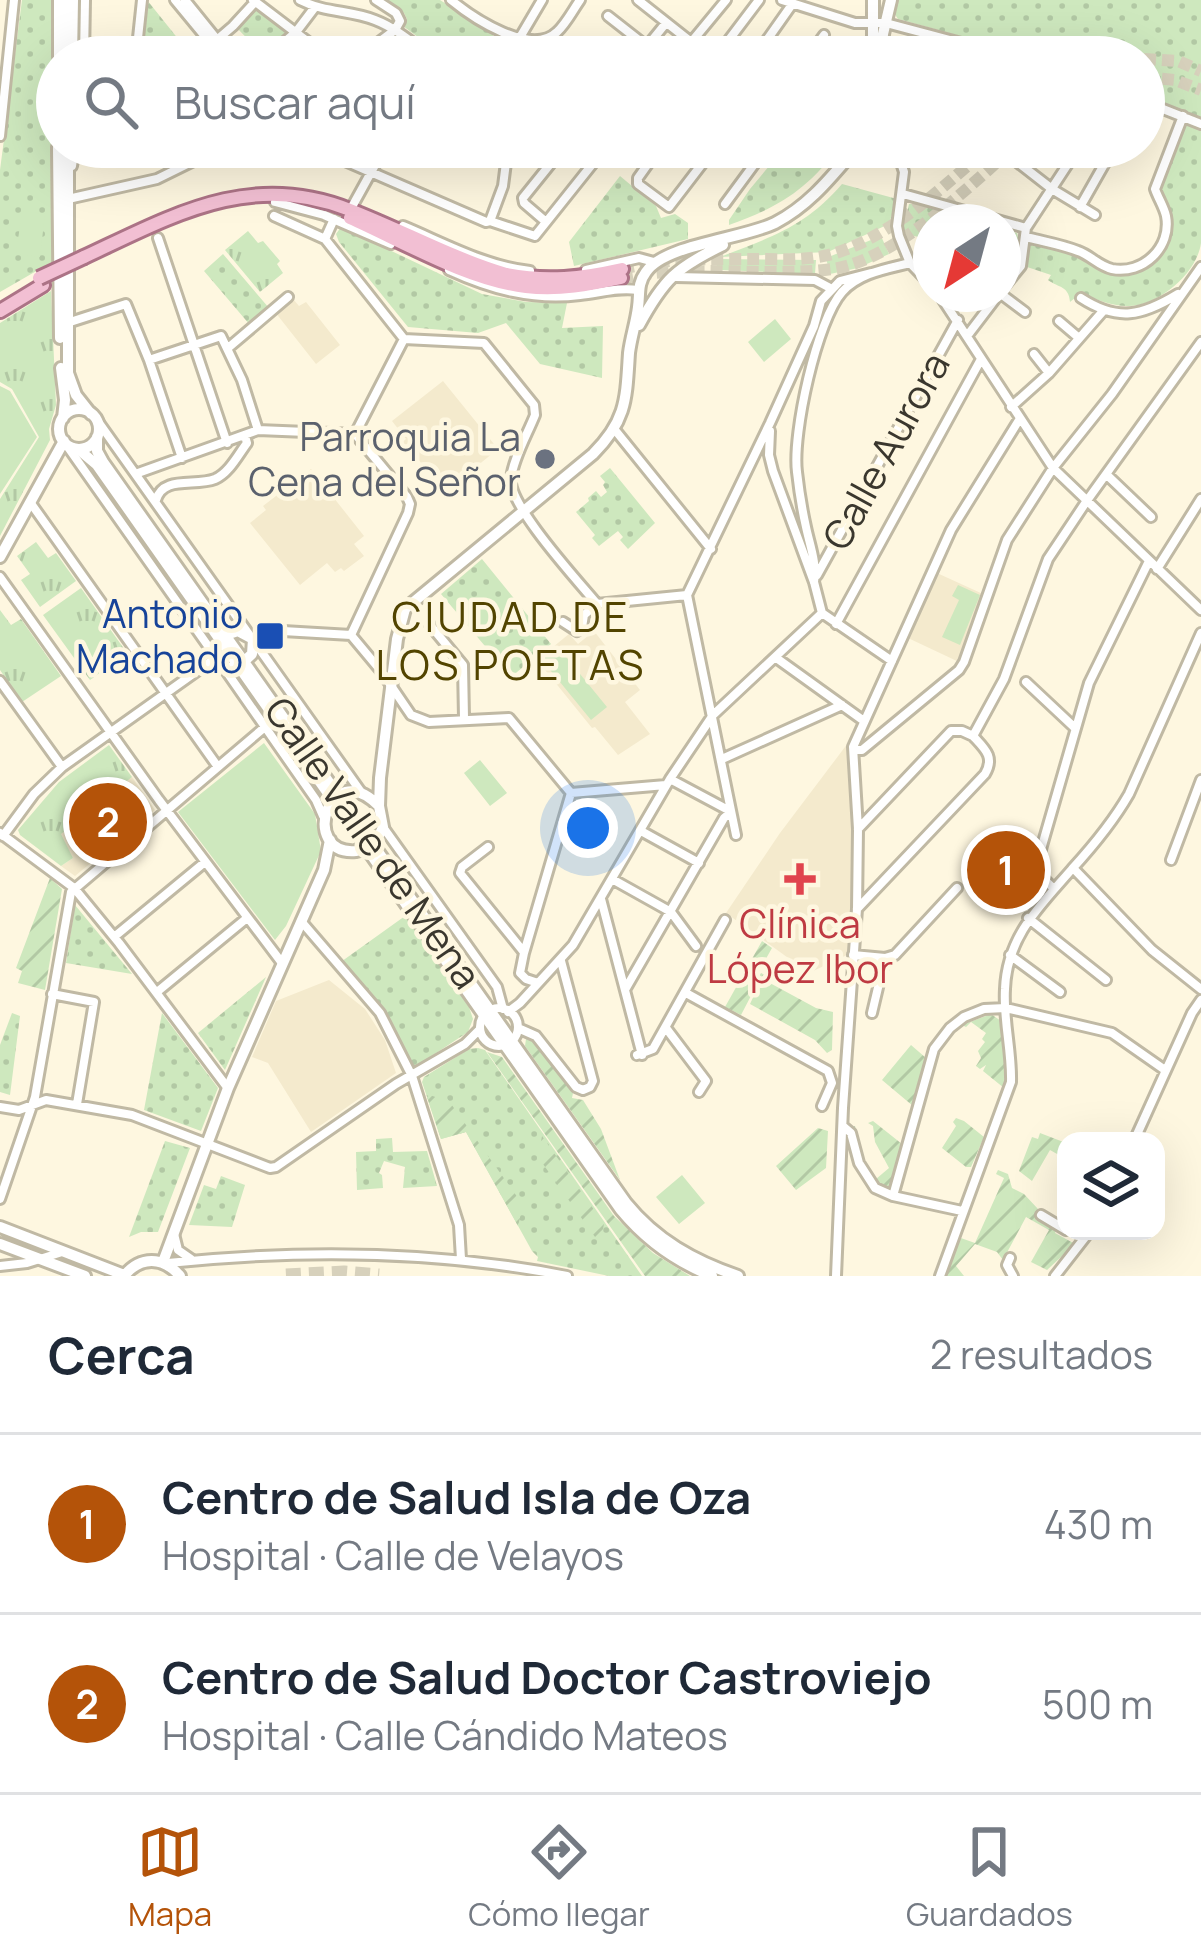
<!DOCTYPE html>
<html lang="es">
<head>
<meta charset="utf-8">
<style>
  body { margin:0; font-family:Manrope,sans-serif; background:#f2f2f3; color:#1f2937 }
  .controls { position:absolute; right:36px; bottom:36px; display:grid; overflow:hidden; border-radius:24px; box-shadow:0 12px 48px #0002 }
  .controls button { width:108px; height:108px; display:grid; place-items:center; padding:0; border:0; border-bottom:3px solid #e0e1e3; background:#fff; color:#1f2937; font:60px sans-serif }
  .compass { position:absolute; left:913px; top:204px; width:108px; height:108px; border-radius:50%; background:#fff; box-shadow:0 12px 48px #0002; rotate:216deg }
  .you { position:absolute; left:588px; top:828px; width:42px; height:42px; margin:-30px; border:9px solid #fff; border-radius:50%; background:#1a73e8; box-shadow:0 0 0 18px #1a73e833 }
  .badge { display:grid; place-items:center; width:78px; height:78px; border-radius:50%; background:#b45309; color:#fff; font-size:39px; font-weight:700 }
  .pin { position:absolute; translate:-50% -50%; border:6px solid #fff; box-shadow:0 3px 12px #0006 }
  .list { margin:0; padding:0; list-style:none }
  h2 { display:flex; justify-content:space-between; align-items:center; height:156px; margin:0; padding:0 48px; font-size:51px }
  h2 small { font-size:39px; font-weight:400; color:#747a83 }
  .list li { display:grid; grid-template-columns:78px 1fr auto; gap:36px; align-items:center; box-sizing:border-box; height:180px; padding:0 48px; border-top:3px solid #e0e1e3 }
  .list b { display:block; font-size:45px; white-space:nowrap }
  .list p { margin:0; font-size:39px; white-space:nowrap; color:#747a83 }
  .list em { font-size:39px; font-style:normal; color:#747a83 }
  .icon { flex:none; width:66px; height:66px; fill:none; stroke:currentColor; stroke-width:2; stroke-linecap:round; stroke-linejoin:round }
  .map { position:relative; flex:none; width:1201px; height:1276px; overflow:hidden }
  .search { position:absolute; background:#fff; box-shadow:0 12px 48px #0002; left:36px; right:36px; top:36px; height:132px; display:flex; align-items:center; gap:30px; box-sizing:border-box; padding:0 42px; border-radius:66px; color:#747a83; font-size:45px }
  .sheet { height:516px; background:#fff }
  nav { display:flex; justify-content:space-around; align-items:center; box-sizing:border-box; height:168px; border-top:3px solid #e0e1e3; background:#fff; font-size:33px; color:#747a83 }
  nav a { display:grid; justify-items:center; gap:6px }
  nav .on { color:#b45309 }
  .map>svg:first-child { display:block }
  .built { fill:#f4eacd }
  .grass { fill:url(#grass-tufts) }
  .park { fill:url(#park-dots) }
  .garden { fill:url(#garden-furrows) }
  .pitch { fill:#cee8be }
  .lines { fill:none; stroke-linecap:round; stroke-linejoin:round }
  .primary-tunnel { stroke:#d7d1bc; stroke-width:12; stroke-dasharray:12 6; stroke-linecap:butt }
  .highway-tunnel { stroke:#d7d1bc; stroke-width:15; stroke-dasharray:15 8; stroke-linecap:butt }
  .street-casing { stroke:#c0b9a4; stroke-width:14 }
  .secondary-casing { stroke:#c0b9a4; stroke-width:16 }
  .primary-casing { stroke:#ac7386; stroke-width:18 }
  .street { stroke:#fff; stroke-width:8 }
  .secondary { stroke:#fff; stroke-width:10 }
  .primary { stroke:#f2bfd3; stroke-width:12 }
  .primary-bridge-casing { stroke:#ac7386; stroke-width:18; stroke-linecap:butt }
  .primary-bridge { stroke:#f2bfd3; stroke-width:12 }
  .worship-dot { fill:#6b7280; stroke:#fef7e0; stroke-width:4.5 }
  .transit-dot { fill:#1a4fb4; stroke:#fef7e0; stroke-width:4.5 }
  .health-dot { fill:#e0444e; stroke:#fef7e0; stroke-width:4.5 }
  .labels { text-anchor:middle; stroke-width:9; stroke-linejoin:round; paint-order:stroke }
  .worship-label { font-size:39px; fill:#5b616d; stroke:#fef7e0; text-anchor:end }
  .street-label { font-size:39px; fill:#3a372e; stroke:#fef7e0 }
  .transit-label { font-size:39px; fill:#164399; stroke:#fef7e0; text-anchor:end }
  .health-label { font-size:39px; fill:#be3a42; stroke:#fef7e0 }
  .neighbourhood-label { font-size:42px; letter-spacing:3px; fill:#524400; stroke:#fef7e0 }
</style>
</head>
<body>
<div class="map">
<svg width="1201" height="1276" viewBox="0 0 1201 1276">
  <defs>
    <pattern id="grass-tufts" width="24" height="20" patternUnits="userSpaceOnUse" patternTransform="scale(3)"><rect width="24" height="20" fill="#cee8be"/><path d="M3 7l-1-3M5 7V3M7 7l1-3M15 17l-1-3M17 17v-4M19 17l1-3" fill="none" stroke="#b2c8a4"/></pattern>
    <pattern id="park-dots" width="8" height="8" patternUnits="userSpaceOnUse" patternTransform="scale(3)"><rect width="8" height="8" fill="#cee8be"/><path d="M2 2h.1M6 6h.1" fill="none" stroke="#b2c8a4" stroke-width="1.8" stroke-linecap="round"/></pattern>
    <pattern id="garden-furrows" width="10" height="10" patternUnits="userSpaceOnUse" patternTransform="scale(3)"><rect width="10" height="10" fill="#cee8be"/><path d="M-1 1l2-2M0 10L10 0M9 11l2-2" fill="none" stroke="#b2c8a4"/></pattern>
  </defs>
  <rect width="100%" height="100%" fill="#fef7e0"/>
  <path class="built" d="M293,299l6,7 7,-4 34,43 -24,19 -41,-52z
    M443,381l55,68 -53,43 -28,-34 -5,2 -13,-15 7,-6 -14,-18z
    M311,469l53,67 -10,8 10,12 -20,15 -3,-3 -6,4 -8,-9 -27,22 -50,-62 16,-13 -3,-4z
    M937,573l46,21 -24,68 -51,-24z
    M594,631l46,59 -15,12 25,32 -32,21 -23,-28 -3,1 -55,-68 32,-26 9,10z
    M848,743l5,89 -4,122 -40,19 -83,-60 54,-80z
    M132,777l23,33 -80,66 -14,-10 12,-8 -13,-24z
    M329,980l36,29 20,31 11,33 -85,59 -43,-69 -16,-6 24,-56z"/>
  <path class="grass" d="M248,231l10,12 5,-2 17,20 -3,3 6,9 -23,19 -35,-42z
    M51,291l5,114 -7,24 1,11 -50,96v-37l39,-62 -27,-48 -12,-7v-59z
    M36,542l12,16 8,-5 20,28 -36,26 -19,-27 9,-6 -13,-18z
    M81,588l46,65 -37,27 -47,-65z
    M0,610l11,15 10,-6 40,57 -39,26 -22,-32z
    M109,745l23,32 -71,57 12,24 -12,8 -41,-31 -2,-5 41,-48z"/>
  <path class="park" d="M22,0h33l-3,262 -52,30v-122z
    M147,0l44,55 -49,2z
    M384,0h56l50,32 24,25h-69l-42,-31 4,-7 -3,-6z
    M897,0h304v119l-57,-23v-39h-108l-138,-38 -4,-6z
    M255,8l32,24 -24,23 -26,-27z
    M1185,123l16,6c0,37 0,77 0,114 -4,31 -44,64 -74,63 -16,0 -32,-7 -46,-13l-11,9c-1,-16 -11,-14 -22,-22l3,-5 -48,-16v-30l14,4 1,4c17,7 36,10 54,16 17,5 34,20 52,20 28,0 52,-31 45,-59 -2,-8 -7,-17 -11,-25z
    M785,147l17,2 2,-2h35c-32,43 -60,60 -110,78v-5l21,-31z
    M620,176l36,30 5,12 14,-4 13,9v16l-114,27 -5,-24z
    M842,184l55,15 -8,25 -61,28 -108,5c51,-20 85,-30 122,-73z
    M909,204h6l63,18h-47v18l-29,-7z
    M341,227l141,67 44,8 41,1 -5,25 41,-2 -1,52 -62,-14 -34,-41 -28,10 -70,-6 -69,-85 -3,-8z
    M223,254l46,54 -19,17 -46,-54z
    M610,468l45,55 -27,26 -8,-9 3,-3 -5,-6 -19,15 -7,-8 3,-3 -19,-23 13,-11 -1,-3 8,-7 5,6 6,-5 -4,-7 2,-3 -5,-6z
    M482,559l69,85 -40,33 -70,-83z
    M75,905l57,69 -66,-11z
    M405,916l64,91 4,12 -5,13 -59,39 -29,-58 -42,-49z
    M266,977l-41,93 -27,-37z
    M12,1013l8,3 -10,79 -10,-3v-47z
    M162,1013l56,75 -17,43 -57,-21z
    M478,1048l7,2 157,226h-33l-72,-15 1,-4 -6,-6 -66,-119 -25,7 -19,-57 2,-5 45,-28z
    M392,1138l1,14 34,-1 10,35 -34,2 2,-21 -21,-6 -5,12 3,2 1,13 -26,2 -1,-38 20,-1v-12z
    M165,1141l25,7 -32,84h-17l-12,5z
    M221,1176l24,9 -13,42 -43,-2 15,-40 12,4z"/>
  <path class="garden" d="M50,878l12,11 -17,101 -27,-7 4,-12 -6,-3z
    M762,941l10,7 -22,39 4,3 -13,25 -16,-8z
    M761,973l6,3 1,6 48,26 17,4 -1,38 -5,3 -12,-13 -65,-36 7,-15 -4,-2z
    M991,1014l10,7 5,32 -2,35 -21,-17 3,-6 -6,4 -4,-3 5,-8 -3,-7 7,-9 -3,-3 4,-6 -15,-11 -5,5 -4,-2z
    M526,1039l6,1 4,4 37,49 -1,5 11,2 18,29 19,51 -95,-134z
    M911,1045l15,13 -13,48 -31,-26z
    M487,1052l15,5 112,159 39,37 37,23h-45z
    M444,1094l79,111 -5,21 -52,-94 -25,7 -14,-42 3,-2 8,3z
    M956,1118l8,3 20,16 -13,30h-5l-24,-19 14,-22 -3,-4z
    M873,1121l29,23 -11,45c-28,-10 -33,-36 -38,-62l2,-1 6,29 15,24 13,-11 -14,-26 -2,-16 -5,-3z
    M818,1128l10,3 -2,37 -30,22 -20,-24z
    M1040,1133l26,10v16l-16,-9 -18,31 -13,-10 13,-34 6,2z
    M542,1136l62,88 -4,20 -62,-87z
    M998,1170l10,4 4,14 12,6 14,15 -3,7 2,4h8l12,8 -2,5 20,11 -28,26 -16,-8 18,-32 -23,-13 -23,43 -6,-8 -22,-8 -19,22 8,10h-18l12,-39 17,6 29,-65 -8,-4z"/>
  <path class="pitch" d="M22,211l23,3 -5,43 -24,-3z
    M881,236l8,18 -31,14 -28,6 -4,-16z
    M719,259l97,1 -1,14 -95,-4 -4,-2z
    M775,319l16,20 -27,23 -16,-20z
    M0,386l10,5 27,46 -37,57z
    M958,585l22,10 -20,50 -18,-8 17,-37 -7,-4z
    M558,647l49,60 -16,13 -49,-60z
    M264,743l51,71 6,37 -35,75 -11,14 -97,-128z
    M480,760l27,33 -17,13 -26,-33z
    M682,1175l23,28 -26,21 -23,-27z"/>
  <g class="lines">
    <path class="primary-tunnel" d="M1144,59l34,2 23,10
      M1144,77l31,3 26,10
      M622,269c43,-11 86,-10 130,-10 27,0 58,2 84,-6 58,-19 108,-67 153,-106
      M621,278c70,-15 141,0 211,-9 62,-8 136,-82 182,-122"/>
    <path class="highway-tunnel" d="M286,1276l58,-3 35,3"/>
    <defs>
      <path id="street" d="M58,0v57
        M175,0l47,57
        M185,0l46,57
        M253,0l75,57
        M300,0c25,13 50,10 75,20 21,8 39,24 57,37
        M451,0c22,18 80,57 106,32 9,-8 16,-22 23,-32
        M638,0l72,57
        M782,0l73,23h31l128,34
        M608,16l37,29 4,-1 17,-21
        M519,39l23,-39
        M600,52l6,5
        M84,57l1,-57
        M136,57l6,-57
        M197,57l36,-31 22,-24
        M267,57l29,-25 19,-25
        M359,57l36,-27 5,-9 -4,-8 -20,-13
        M679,57l47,-57
        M719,57v-4l40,-53
        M755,57l38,-54
        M808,57l16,-22
        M1163,109l38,15
        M0,136l14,-136
        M313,147l173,75 4,-1 13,-35 5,-39
        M660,147l-22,31v6l31,23 46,-60
        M896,147l8,25 -7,54 2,10 11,27 21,22
        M987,147l20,7 45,35 43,26
        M72,166l3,-19
        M903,194l123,34
        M68,199l89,-20 65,-32
        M275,202l49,13 67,29
        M725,204l42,-57
        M353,205l32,-58
        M1080,207l34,-60
        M274,216l51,23
        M334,219l-9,20 79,100
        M490,221l45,15 71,-89
        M545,221l-21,-18 -1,-5 41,-51
        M403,226c41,17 82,40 127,45
        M158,238l69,205
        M1030,238c16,4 33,7 48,13 12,4 21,15 34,18 31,6 60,-22 54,-53 -2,-9 -8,-18 -11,-27l28,-73
        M449,270c42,19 84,31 131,25 20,-2 38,-8 58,-5
        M586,270l53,-12 15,4
        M676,277l139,3 17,9
        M1003,288l18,-22 5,-38 53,-81
        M939,294l114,174 148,142
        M1001,294l24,18
        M1081,298c37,24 61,18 97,-4
        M1059,321l20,17
        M67,323l59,-19 23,56 33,98
        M967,336l32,-42
        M404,339l80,4 50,62 1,10c-8,20 -21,42 -24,63 -4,26 67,103 86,126l90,-9
        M228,348l60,-51
        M1034,354l15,19
        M1011,407l38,-34 55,-63
        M97,420l264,372
        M258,430l97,4
        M615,430l96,119
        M770,431l-1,24 4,16 41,111 8,31
        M355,434l49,-95
        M65,443l148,210
        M138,473l120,-43 -16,-50 -21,-44 -72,24
        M1107,475l44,42
        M156,500c7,-25 39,-13 59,-21 14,-6 23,-24 32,-36l-2,-7
        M30,502l188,265
        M1157,569l44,-70
        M817,575l141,-255
        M0,577l159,223 123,163
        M814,582c3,-19 -4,-36 -8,-55 -4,-18 -7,-37 -9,-55 -5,-38 20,-152 45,-180 17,-19 44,-23 68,-29
        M822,613l70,48
        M563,622l14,9 5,-4 2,-12 13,-11
        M836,624l144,-263
        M430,625l33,40 1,53
        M351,635l57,-122 2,-9 -3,-7 -52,-63
        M253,639l13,-9 85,5 30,36 30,44 18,7 80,-4 62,75
        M775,657l89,64
        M224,668l92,132 7,16
        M0,681l62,86
        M1026,682l49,46
        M973,736l31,-57 44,-120 38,-57 115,-160
        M854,750h8l97,-80 5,-8 43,-122 46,-72 59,-74 89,-127
        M722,759l120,-54
        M670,779l60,32
        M571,793l95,-8
        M383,827l114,160 6,22
        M858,829l93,-98h11l11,5
        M641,831l58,32
        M0,833l74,55 45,55 108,144
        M736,835l-49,-240 83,-172 44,-97 7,-25 19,-20 31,-8
        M3,836l31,-42 28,-27 152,-108
        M488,847l-26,20 -2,6 63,78
        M1171,860l30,-80
        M1073,868l79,82 49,39
        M612,879l59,33 25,34
        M1053,888l-18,-18 54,-187 60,-122
        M601,899l41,156
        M857,909l128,-135c10,-17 0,-25 -12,-38
        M1028,918l78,62
        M301,921l79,92 32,63 47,149 2,34
        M114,937l91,-75
        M853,955l32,3 10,-3 62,-67
        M1010,955l50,37
        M538,983l-12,-4 -6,-6 4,-20 47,-160
        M626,988l98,-170 7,-6
        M157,992l90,-74
        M686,993l142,78 4,12 -10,23
        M52,994l42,8 -17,102
        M480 1027a19 19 0 1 1 38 0a19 19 0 1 1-38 0Z
        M508,1012l12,-9 53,-58 97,-166 43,-64 109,-102
        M872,1013l13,-55
        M518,1028l18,8 40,51 7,3 7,-3 3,-6 -32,-120
        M666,1028l40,53 -7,11
        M637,1055l16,-6 72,-129
        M0,1107l19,3 27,-10 86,15 138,53 6,-1 120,-83 69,-40 15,-15
        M844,1127l7,6 8,30 16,25 18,8 69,15
        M1134,1141l58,-128 9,-13
        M893,1196l41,-147 16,-21 14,-11 20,-8 22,-1 106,25 53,37
        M0,1199l35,-102 36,-205 194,-165
        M1041,1215l25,15
        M174,1234l4,16 13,9
        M1010,1258l-3,7 6,11
        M168,1263c134,-14 266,-13 399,13
        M0,1266l27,-3 32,-10
        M836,1276l7,-168 14,-199 1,-80 -5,-82 98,-217 68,-110
        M940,1276l71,-194c1,-31 -8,-62 -6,-93 2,-53 35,-83 67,-120 21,-23 41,-47 57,-75l72,-161
        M1055,1276l35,-45"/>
      <path id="secondary" d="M873,0v57
        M64,57v-57
        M72,57l1,-57
        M882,57l1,-23 8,-34
        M58,147l2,191
        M68,147v226l8,22 15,19
        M639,325c25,-46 37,-57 84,-80
        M61,368l4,32 -2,18
        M59 429a20 20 0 1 1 40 0a20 20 0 1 1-40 0Z
        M97,437v14l6,11 523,741c30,37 68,58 112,73
        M78,449l19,16 524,745c24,29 56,52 91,66
        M0,557l64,-116
        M238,631l15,8 -1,15 -14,13 -14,1 -10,-9 1,-13 11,-11z
        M379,806c-51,-52 -80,50 -23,45 14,-2 22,-11 27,-24l-4,-21 1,-28 17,-139 8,-30 188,-155c34,-34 33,-55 36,-101 2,-16 7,-30 9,-46 2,-13 -1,-23 8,-35 19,-28 97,-33 129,-49 35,-18 57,-47 82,-76
        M0,1227l124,48
        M0,1244l85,32
        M163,1262l65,-174 96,-218 6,-30
        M124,1276c16,-20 39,-20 56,0"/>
      <path id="primary" d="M350,218c54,24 117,62 176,69 33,4 63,-2 95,-9
        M84,257c88,-41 166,-87 266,-47 52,20 102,48 156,64 41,8 76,4 116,-5
        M0,311l43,-26"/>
    </defs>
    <use href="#street" class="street-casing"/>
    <use href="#secondary" class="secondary-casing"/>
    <use href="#primary" class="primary-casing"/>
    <use href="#street" class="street"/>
    <use href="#secondary" class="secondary"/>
    <use href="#primary" class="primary"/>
    <defs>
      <path id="primary-bridge" d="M39,278l45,-21"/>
    </defs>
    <use href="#primary-bridge" class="primary-bridge-casing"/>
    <use href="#primary-bridge" class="primary-bridge"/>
  </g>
  <circle class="worship-dot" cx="545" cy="459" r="12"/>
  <rect class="transit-dot" x="255" y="621" width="30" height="30" rx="6"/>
  <path class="health-dot" d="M794 861h12v12h12v12h-12v12h-12v-12h-12v-12h12z"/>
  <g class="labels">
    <g class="worship-label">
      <text x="521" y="451">Parroquia La<tspan x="521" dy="45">Cena del Señor</tspan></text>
    </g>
    <g class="street-label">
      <text transform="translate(886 451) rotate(-61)" y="14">Calle Aurora</text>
      <text transform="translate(373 843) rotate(55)" y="14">Calle Valle de Mena</text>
    </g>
    <g class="transit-label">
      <text x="243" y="628">Antonio<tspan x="243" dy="45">Machado</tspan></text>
    </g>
    <g class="health-label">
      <text x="800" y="938">Clínica<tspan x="800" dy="45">López Ibor</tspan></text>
    </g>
    <g class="neighbourhood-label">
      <text x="511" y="632">CIUDAD DE<tspan x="511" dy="48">LOS POETAS</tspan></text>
    </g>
  </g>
</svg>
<div class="controls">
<button><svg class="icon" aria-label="layers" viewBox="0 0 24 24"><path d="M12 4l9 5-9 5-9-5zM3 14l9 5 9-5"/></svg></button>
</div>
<svg class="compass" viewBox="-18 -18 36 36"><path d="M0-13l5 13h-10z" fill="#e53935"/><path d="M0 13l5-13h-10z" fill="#747a83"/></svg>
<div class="you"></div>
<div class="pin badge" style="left:1006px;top:870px">1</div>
<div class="pin badge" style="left:108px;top:822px">2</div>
<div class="search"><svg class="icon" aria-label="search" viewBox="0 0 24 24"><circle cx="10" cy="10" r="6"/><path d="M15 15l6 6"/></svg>Buscar aquí</div>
</div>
<section class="sheet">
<h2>Cerca<small>2 resultados</small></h2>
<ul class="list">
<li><span class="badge">1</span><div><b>Centro de Salud Isla de Oza</b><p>Hospital · Calle de Velayos</p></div><em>430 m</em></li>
<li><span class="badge">2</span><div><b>Centro de Salud Doctor Castroviejo</b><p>Hospital · Calle Cándido Mateos</p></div><em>500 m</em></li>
</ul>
</section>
<nav>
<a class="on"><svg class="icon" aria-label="map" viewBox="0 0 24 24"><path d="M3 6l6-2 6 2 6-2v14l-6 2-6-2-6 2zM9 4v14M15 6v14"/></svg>Mapa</a>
<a><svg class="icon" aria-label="directions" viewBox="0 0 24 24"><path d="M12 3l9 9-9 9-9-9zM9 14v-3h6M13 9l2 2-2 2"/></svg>Cómo llegar</a>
<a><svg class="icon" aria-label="saved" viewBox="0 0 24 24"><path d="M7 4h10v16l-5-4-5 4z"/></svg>Guardados</a>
</nav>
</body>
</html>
